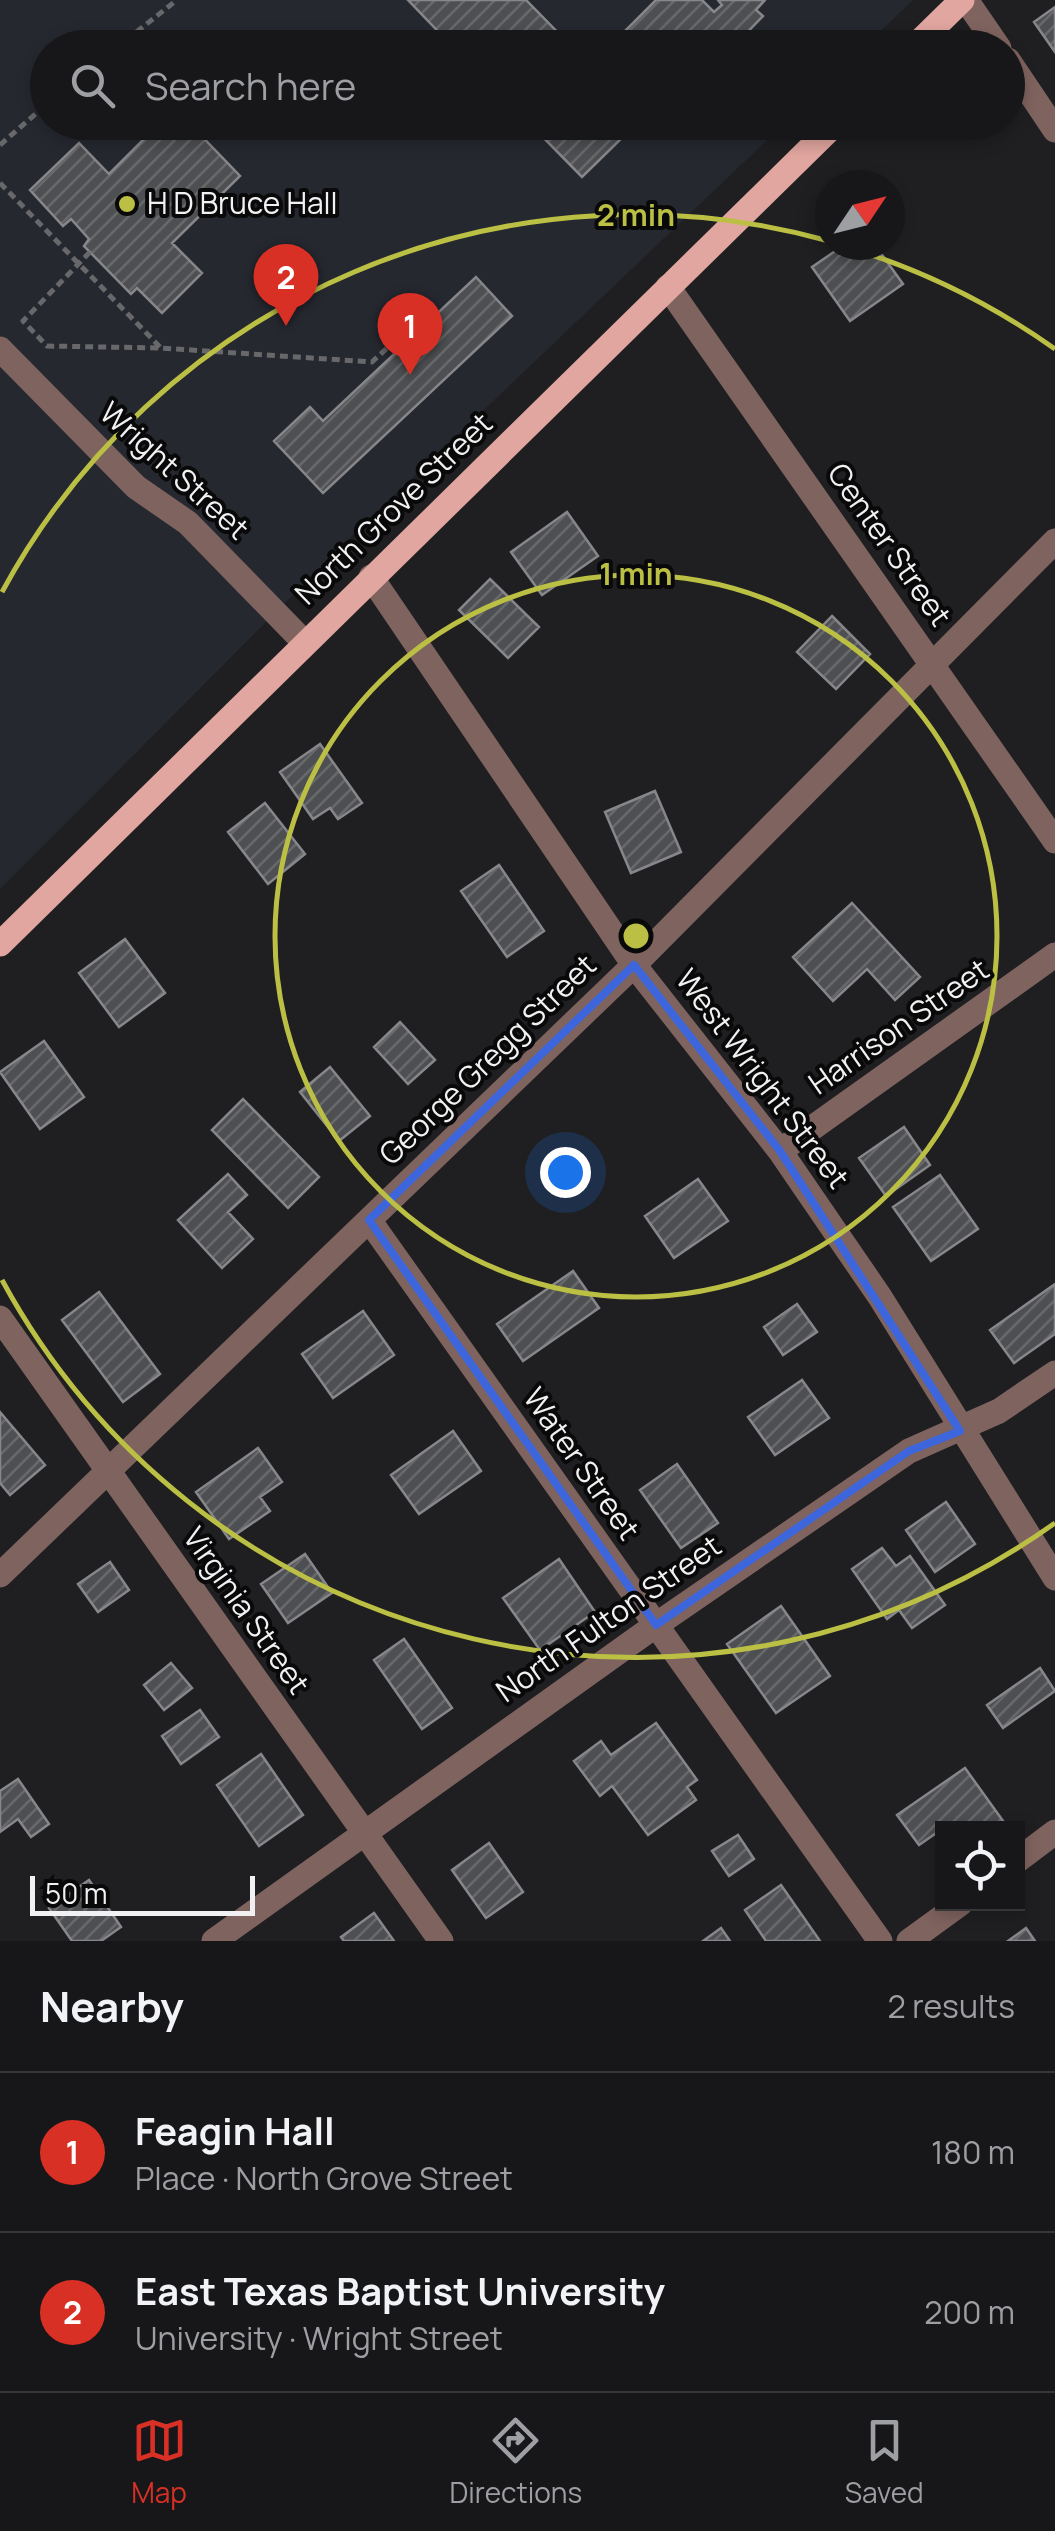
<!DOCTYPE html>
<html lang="en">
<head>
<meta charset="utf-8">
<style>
  body { margin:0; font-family:Manrope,sans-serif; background:#202023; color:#f1f3f6 }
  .controls { position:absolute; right:30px; bottom:30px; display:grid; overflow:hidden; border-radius:0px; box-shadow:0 5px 15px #0003 }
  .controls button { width:90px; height:90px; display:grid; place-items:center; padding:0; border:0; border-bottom:2px solid #363639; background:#17171a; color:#f1f3f6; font:50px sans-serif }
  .compass { position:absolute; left:815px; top:170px; width:90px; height:90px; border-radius:50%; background:#17171a; box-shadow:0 5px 15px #0003; rotate:55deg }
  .scale { position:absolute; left:30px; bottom:25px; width:225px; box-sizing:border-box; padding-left:10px; border:5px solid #f1f1f3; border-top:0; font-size:28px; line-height:35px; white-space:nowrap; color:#f1f1f3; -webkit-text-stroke:8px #09090a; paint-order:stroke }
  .you { position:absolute; left:565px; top:1172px; width:35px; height:35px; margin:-25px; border:8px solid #fff; border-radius:50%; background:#1a73e8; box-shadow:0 0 0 15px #1a73e833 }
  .badge { display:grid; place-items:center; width:65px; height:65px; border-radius:50%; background:#d93025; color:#fff; font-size:32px; font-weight:700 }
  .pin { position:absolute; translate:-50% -82px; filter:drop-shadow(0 2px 5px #0008) }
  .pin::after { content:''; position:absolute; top:52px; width:35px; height:30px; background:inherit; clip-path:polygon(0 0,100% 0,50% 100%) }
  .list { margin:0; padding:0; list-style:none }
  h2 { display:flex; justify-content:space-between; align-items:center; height:130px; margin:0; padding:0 40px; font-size:42px }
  h2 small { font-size:32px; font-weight:400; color:#9e9fa2 }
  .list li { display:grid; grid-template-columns:65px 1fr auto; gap:30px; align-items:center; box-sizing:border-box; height:160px; padding:0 40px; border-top:2px solid #363639 }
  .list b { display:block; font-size:38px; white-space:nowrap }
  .list p { margin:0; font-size:32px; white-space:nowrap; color:#9e9fa2 }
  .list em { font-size:32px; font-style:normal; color:#9e9fa2 }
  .icon { flex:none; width:55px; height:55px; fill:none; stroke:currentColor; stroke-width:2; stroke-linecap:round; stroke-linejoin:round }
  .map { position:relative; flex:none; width:1055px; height:1941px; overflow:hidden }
  .search { position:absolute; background:#17171a; box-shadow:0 5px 15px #0003; left:30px; right:30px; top:30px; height:110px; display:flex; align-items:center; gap:25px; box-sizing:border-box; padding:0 35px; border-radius:55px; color:#9e9fa2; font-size:38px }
  .sheet { height:450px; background:#17171a }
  nav { display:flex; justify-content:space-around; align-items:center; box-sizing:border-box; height:140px; border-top:2px solid #363639; background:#17171a; font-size:28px; color:#9e9fa2 }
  nav a { display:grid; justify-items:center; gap:5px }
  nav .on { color:#d93025 }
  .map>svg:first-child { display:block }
  .built { fill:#262830 }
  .building { fill:url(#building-hatch); stroke:#87878b; stroke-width:2.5 }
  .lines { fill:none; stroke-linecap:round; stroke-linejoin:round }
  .path { stroke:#68686b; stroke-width:5; stroke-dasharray:8 5; stroke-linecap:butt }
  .minor { stroke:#7f635f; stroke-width:25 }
  .major { stroke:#e1a69f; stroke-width:25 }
  .marked { fill:none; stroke:#3d66dc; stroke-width:8; stroke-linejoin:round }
  .ring { fill:none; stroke:#bbc044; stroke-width:5 }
  .poi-dot { fill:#bbc044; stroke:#09090a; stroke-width:4 }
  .labels { text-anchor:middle; stroke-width:8; stroke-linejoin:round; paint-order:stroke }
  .poi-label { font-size:30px; fill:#f1f1f3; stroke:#09090a; text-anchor:start }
  .street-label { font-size:30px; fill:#f1f1f3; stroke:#09090a }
  .centre { fill:#bbc044; stroke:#09090a; stroke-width:5 }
  .ring-label { font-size:30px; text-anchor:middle; font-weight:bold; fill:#bbc044; stroke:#09090a; stroke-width:8; stroke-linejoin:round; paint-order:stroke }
</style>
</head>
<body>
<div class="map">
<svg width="1055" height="1941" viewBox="0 0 1055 1941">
  <defs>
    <pattern id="building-hatch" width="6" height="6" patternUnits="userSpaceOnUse" patternTransform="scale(2.5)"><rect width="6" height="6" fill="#4e4f52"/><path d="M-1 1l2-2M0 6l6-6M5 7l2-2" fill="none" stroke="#68696b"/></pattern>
  </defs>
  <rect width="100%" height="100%" fill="#1f1f22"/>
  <path class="built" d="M0,0h913l-49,47 -816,1v74l737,1 -427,407 -358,359z"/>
  <path class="building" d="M408,0h118l47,48h-119z
    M656,0h46l12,12 8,-7 -4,-5h47l-9,10 7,6 -31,32h-124z
    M1055,7v45l-21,-30z
    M161,122h27l52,54 -68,67 30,30 -40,40 -25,-25 -6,6 -47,-48 5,-7 -18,-20 -8,7 -33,-36 49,-47 30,31z
    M528,122h128l-14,14 -9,-9 -51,50z
    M844,245h31l28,39 -53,37 -38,-54z
    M476,277l36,39 -189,177 -49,-52 36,-34 13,14z
    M567,512l31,44 -56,39 -31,-43z
    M490,579l49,48 -31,31 -49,-48z
    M832,616l38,38 -34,35 -39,-37z
    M320,744l42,59 -24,16 -8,-11 -17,11 -33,-47z
    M655,791l26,61 -50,21 -26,-61z
    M265,803l40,51 -37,30 -40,-52z
    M499,865l45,66 -37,26 -46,-66z
    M852,903l68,74 -25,23 -28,-31 -34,32 -40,-44z
    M125,939l40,54 -46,34 -40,-54z
    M400,1022l35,38 -27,24 -34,-37z
    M44,1041l40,56 -44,32 -40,-57z
    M330,1067l40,49 -31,25 -39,-49z
    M243,1099l76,78 -31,31 -76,-78z
    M904,1127l26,38 -44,31 -27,-38z
    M228,1174l19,21 -19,17 25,27 -31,29 -44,-48z
    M940,1175l38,54 -47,32 -38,-54z
    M698,1179l30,42 -54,37 -29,-42z
    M573,1271l26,37 -76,53 -26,-37z
    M1055,1284v50l-41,29 -24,-33z
    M99,1292l61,82 -37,28 -61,-82z
    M797,1304l20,28 -34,23 -19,-28z
    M363,1311l31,44 -61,43 -31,-44z
    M802,1380l27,38 -54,37 -27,-38z
    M0,1412l45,53 -35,30 -10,-12z
    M453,1431l28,40 -62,43 -28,-39z
    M258,1448l24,34 -22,15 10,14 -41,28 -33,-47z
    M677,1464l41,59 -37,25 -41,-58z
    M946,1502l29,42 -40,28 -29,-42z
    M882,1548l14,18 14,-10 35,49 -33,23 -13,-18 -12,9 -35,-50z
    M305,1554l27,39 -44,30 -27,-39z
    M559,1559l36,53 -55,38 -37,-52z
    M110,1562l19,28 -31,22 -20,-28z
    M781,1606l49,70 -54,37 -49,-69z
    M404,1639l48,69 -30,21 -48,-69z
    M171,1663l21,25 -28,22 -20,-25z
    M1040,1668l15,23 -52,37 -16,-23z
    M200,1710l19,27 -38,27 -19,-28z
    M656,1723l41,57 -10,7 9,13 -48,35 -36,-49 -12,10 -26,-35 27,-20 10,14z
    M261,1754l42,61 -44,31 -42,-61z
    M965,1768l38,53 -11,7 -47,-1 -26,18 -22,-30z
    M18,1779l31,45 -18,13 -13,-18 -18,13v-41z
    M738,1835l16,24 -25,17 -17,-25z
    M489,1843l34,49 -37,26 -34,-48z
    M89,1880l32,47 -20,14h-29l-23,-33z
    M781,1885l39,56h-54l-21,-31z
    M374,1913l20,28h-50l-3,-4z
    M721,1928l9,13h-27z
    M1026,1928l9,13h-27z"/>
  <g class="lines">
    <path class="path" d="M116,48l61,-48
      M0,145l48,-42
      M0,183l161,165
      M90,252l-67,69 24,25 114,2 211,14 27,-25 6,6"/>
    <path class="minor" d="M966,0l33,48
      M1008,60l47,70
      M668,287l387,554
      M0,349l136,138 52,36 116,119
      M371,577l263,388 146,186 100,146 175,281
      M780,1151l275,-196
      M369,1220l511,721
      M0,1318l441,623
      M0,1575l634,-610 421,-424
      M1018,1860l37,-28
      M214,1941l442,-316 253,-174 90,-40 56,-38
      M909,1941l51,-37"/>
    <path class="major" d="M913,48l49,-48
      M0,944l837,-822"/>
  </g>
  <path class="marked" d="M634,965l146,186 180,280 -51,20 -253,174 -287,-405z"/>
  <g class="ring">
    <circle cx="636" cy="936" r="361"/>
    <path d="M1055 1523A721 721 0 0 1 2 1280M2 592A721 721 0 0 1 829 241M847 247A721 721 0 0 1 1055 349"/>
  </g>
  <circle class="poi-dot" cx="127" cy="204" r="10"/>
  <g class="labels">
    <g class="poi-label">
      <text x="147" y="214">H D Bruce Hall</text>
    </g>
    <g class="street-label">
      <text transform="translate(174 471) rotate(42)" y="10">Wright Street</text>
      <text transform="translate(394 509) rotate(-44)" y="10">North Grove Street</text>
      <text transform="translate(889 545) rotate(55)" y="10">Center Street</text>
      <text transform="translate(899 1027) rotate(-35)" y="10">Harrison Street</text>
      <text transform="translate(488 1060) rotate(-44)" y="10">George Gregg Street</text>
      <text transform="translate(762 1079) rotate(53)" y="10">West Wright Street</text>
      <text transform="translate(581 1464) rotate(55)" y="10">Water Street</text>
      <text transform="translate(246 1611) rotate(55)" y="10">Virginia Street</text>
      <text transform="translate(609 1619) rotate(-35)" y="10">North Fulton Street</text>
    </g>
  </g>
  <circle cx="636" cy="936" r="15" class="centre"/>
  <g class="ring-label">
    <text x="636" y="226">2 min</text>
    <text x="636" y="585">1 min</text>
  </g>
</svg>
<div class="controls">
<button><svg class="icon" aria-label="locate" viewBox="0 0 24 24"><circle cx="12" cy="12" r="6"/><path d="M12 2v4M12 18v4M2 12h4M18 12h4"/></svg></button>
</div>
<svg class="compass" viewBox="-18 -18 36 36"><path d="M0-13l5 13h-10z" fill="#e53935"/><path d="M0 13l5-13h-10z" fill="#9e9fa2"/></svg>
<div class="scale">50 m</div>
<div class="you"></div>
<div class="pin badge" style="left:410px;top:375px">1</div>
<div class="pin badge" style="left:286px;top:326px">2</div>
<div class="search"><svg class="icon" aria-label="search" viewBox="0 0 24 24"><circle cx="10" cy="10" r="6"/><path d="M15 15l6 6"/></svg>Search here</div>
</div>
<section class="sheet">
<h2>Nearby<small>2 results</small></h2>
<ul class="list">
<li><span class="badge">1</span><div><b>Feagin Hall</b><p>Place · North Grove Street</p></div><em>180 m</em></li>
<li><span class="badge">2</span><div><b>East Texas Baptist University</b><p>University · Wright Street</p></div><em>200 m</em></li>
</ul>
</section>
<nav>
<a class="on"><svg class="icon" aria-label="map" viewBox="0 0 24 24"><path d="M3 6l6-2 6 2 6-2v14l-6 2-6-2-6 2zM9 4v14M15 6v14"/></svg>Map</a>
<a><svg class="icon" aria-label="directions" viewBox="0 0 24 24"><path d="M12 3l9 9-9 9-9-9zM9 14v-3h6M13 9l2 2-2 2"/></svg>Directions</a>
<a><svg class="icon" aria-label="saved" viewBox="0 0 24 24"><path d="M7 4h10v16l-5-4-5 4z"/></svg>Saved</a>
</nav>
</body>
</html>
